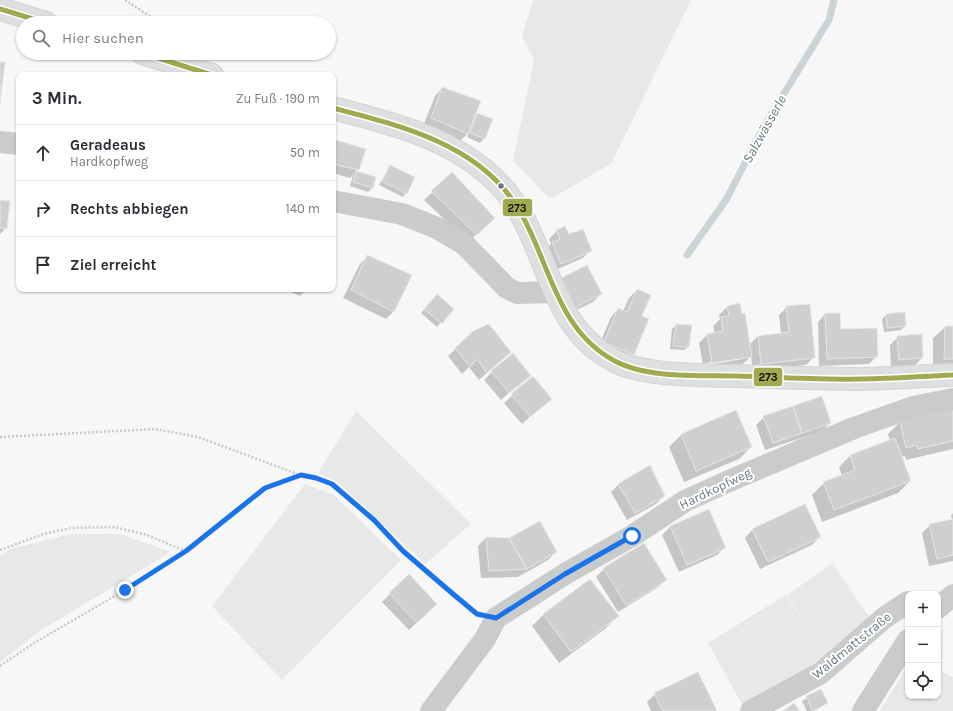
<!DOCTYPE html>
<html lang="de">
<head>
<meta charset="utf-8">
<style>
  body { margin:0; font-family:Karla,sans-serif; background:#f7f7f7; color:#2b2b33 }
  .controls { position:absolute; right:12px; bottom:12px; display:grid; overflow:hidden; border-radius:8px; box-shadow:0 1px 3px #0004 }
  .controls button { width:36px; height:36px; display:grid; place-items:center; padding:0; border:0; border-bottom:1px solid #e1e1e2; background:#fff; color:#2b2b33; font:20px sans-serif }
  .stop { position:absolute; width:12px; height:12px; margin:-9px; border:3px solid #1a73e8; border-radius:50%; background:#fff }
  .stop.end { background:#1a73e8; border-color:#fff; box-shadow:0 1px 4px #0008 }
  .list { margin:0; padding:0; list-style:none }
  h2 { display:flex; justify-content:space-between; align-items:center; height:52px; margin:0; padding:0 16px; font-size:17px }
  h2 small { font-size:13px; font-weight:400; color:#7c7c81 }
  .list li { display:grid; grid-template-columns:26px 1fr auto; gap:12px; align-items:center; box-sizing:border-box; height:56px; padding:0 16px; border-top:1px solid #e1e1e2 }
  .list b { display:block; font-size:15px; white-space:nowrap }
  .list p { margin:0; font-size:13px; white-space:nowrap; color:#7c7c81 }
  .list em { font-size:13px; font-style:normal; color:#7c7c81 }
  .icon { flex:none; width:22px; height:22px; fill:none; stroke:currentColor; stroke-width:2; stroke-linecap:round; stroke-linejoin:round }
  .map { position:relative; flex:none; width:953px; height:711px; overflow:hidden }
  .search { position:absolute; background:#fff; box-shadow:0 1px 3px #0004; left:16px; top:16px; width:320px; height:44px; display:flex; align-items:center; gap:10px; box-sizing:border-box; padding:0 14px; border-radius:22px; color:#7c7c81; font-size:15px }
  .panel { position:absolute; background:#fff; box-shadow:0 1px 3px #0004; left:16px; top:72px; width:320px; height:220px; border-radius:8px }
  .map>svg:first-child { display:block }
  .green { fill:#e6e9e5 }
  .shadow { fill:#0003; fill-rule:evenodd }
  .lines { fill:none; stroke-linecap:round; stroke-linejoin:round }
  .stream { stroke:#ccd3d6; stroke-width:7 }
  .building { fill:#cecfd0; stroke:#e6e6e6 }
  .secondary-casing { stroke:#d3d4d5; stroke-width:24 }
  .path { stroke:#c8c9ca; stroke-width:2.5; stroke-dasharray:2 2; stroke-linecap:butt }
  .street { stroke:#cacccc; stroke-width:22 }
  .secondary { stroke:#dedfe0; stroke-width:22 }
  .bus-1-casing { stroke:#fff; stroke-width:8 }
  .bus-1 { stroke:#a1aa4f; stroke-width:5 }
  .route { stroke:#1a73e8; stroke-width:5 }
  .bus-dot { fill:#66757f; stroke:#fff; stroke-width:1.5 }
  .labels { text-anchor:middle; stroke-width:4; stroke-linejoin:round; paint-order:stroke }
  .street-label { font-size:13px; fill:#66757f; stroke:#fff }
  .water-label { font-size:14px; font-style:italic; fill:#667a80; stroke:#fff }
  .line-badge { stroke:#fff; stroke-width:1.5 }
  .pale-badge-label { font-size:11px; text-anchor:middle; font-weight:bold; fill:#111 }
</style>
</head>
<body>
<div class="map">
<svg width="953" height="711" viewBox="0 0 953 711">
  <rect width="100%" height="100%" fill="#f7f7f7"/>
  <path class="green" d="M533,0h158l-80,164 -61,35 -37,-38 21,-101 -12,-24z
    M356,411l115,113 -46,40 -87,-82 -20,-9z
    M305,484l29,11 67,65 -119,120 -70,-74z
    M70,534h50l51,18 -130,78 -41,32v-106l10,-7z
    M833,563l39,59 -45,37 -81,52 -38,-68 78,-48 38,60 -37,-60z
    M943,629l-1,43 11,5v34h-73l28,-46v31h30v-63z"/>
  <path class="shadow" d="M442,88l31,31 5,-4 13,5 -7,19 -4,4 -13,-6 2,-5 -9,9 -37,-15 12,-30z
    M333,140l32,10 -9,22 19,6 -3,10 -4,4 -18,-6 3,-11 -3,3 -17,-5z
    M390,166l16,27 -3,4 -24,-12z
    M452,174l34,52 -18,16 -44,-42z
    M0,201l6,27 -6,6z
    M557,231l12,5 22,14 -8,8 -30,13 -9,-20 7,-7 -2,-5z
    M368,256l26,55 -8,8 -43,-21 17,-34z
    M586,266l15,28 -8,8 -29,14z
    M289,289h18l-7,7 -12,-5z
    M637,290l3,27 -7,37 -8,8 -28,-12 14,-33 7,-8 5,2 6,-13z
    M433,299l19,10 -15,18 -16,-14z
    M727,307l14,8 8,30 9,-9 23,-2 -2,-19 8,-8 27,50 -8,8 -53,6 -2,-15 -8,8 -39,6 -5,-27 8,-8 8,-1 -2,-8 7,-7 -1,-4zM743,357v2l-36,6 -1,-2z
    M904,313l1,13 -4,4 -17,2 -2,-13 4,-4z
    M825,314l15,17 37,25 -8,8 -50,2 -1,-44z
    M676,325l12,22 -4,3 -14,-1 2,-20z
    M945,327h8v43h-20v-32z
    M473,332l37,20 -31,28 -10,-13 -7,7 -14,-18z
    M921,335l1,23 -8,8 -23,2 -1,-23 8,-8z
    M492,372l37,3 -28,25 -17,-20z
    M533,378l17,21 -28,25 -18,-21z
    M953,409v40l-47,11 -1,-4 -4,1 9,24 -12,12 -76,29 -10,-27 12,-12 18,-7 -3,-9 11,-11 40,-15 -2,-7 12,-12z
    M736,412l15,35 -12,12 -55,23 -15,-35 12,-12z
    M764,417l66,6 -8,8 -57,19 -9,-25z
    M619,484l45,12 -8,8 -29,16 -16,-28z
    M709,510l16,37 -8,8 -38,17 -17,-37 8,-8z
    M953,513v48l-24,5 -7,-33 8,-8 22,-5 -1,-4z
    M752,530l68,7 -8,8 -52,24 -15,-31z
    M486,538l23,1 47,13 -8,8 -30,17 -37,1 -3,-32z
    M604,569l62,10 -8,8 -40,25 -22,-35z
    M590,580l27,36 -11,12 -47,35 -27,-37 11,-11z
    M390,594l38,18 -19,18 -27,-28z
    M820,690l7,13 -13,8h-7l-5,-10z
    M655,694l60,17h-64l-4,-9z"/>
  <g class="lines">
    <path class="stream" d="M687,255l39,-55 37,-72 66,-108 5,-20"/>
  </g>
  <path class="building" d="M0,62h5l-5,42z
    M442,87l39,14 -13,33 -37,-16z
    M477,113l16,6 -8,20 -15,-6z
    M333,139l33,10 -7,21 -26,-6z
    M390,165l25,12 -8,17 -25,-13z
    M356,171l20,6 -3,11 -20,-6z
    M452,172l43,46 -18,17 -46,-44z
    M0,200l10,1 -3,28 -7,-1z
    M565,226l4,8 14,-5 9,22 -31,13 -9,-22 8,-3 -4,-9z
    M367,255l45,20 -18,37 -43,-22z
    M587,265l15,29 -30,15 -15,-29z
    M637,289l14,6 -9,21 7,3 -15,36 -30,-13 14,-34 9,4z
    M437,294l17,15 -12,15 -18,-15z
    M740,303l2,11 3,-1 7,44 -40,6 -5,-29 16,-3 -2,-14 8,-1 -2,-10z
    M810,304l5,54 -54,6 -3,-28 31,-4 -3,-26z
    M905,312l1,14 -19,2 -1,-14z
    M825,313h15l1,16 36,-1 1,29 -51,2z
    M489,324l22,28 -24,21 -10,-14 -7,8 -15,-19 18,-17z
    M676,324l16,1 -3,22 -16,-1z
    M945,326h8v33h-9z
    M922,334l1,24 -24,2 -2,-24z
    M513,353l18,23 -22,17 -18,-22z
    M533,376l19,23 -22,18 -19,-23z
    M822,396l9,27 -29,10 -9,-27z
    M793,406l9,27 -29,10 -10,-27z
    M953,408v33l-35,8 -1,-4 -11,3 -6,-27z
    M736,410l16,37 -56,24 -15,-37z
    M895,438l16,43 -77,29 -11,-28 32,-12 -5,-15z
    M650,465l15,31 -30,17 -17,-29z
    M805,504l16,33 -53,25 -16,-33z
    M709,509l17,39 -39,17 -17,-39z
    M953,519v36l-16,4 -8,-35z
    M540,521l17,31 -30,17 -18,-31z
    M486,537l23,1 18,31 -38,2z
    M644,543l23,37 -41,25 -23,-37z
    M409,574l28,30 -20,19 -28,-30z
    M590,579l29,37 -48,36 -28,-38z
    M698,672l19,39h-54l-9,-18z
    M821,689l7,14 -15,8 -7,-15z
    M794,703l6,8h-17z"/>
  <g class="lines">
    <defs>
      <path id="secondary" d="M0,9l46,14
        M142,53l70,22
        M333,108c59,16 119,29 164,74 49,48 47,133 106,172 5,3 11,7 16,9 31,13 85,12 118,13 42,1 85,3 127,3 29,-1 59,-3 89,-4"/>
    </defs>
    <use href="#secondary" class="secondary-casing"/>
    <path class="path" d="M125,0l35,23
      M0,437l155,-8 43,8 102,38
      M0,550l44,-16 27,-6 43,-1 33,8 38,16
      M0,666l34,-23 91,-53 60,-39 80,-62 36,-14 15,3 15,6 43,36 29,31 72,61"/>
    <path class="street" d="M0,142l19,2
      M333,201l69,13 35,14 27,16 43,44 10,5 38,-1
      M938,608l15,-13
      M431,711l54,-72 11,-21 69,-44 67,-38 53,-35 44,-20 125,-53 59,-21 40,-8
      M751,711l70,-38 63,-55 24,-16
      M863,711l45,-71"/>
    <use href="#secondary" class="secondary"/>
    <defs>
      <path id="bus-1" d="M0,9l46,14
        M142,53l70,22
        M333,108c65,17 141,35 181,94 35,52 39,125 99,158 33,19 87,15 124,16 42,1 85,4 127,3 30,0 59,-3 89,-4"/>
    </defs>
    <use href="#bus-1" class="bus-1-casing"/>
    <use href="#bus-1" class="bus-1"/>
  </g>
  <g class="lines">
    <path class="route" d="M125,590l61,-39 79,-63 36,-13 15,3 16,6 42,36 29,31 50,43 24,20 19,4 69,-44 67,-38"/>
  </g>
  <circle class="bus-dot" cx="501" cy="186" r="3.5"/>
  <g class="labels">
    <g class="street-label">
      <text transform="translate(715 488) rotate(-26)" y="5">Hardkopfweg</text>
      <text transform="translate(851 645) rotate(-39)" y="5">Waldmattstraße</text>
    </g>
    <g class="water-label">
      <text transform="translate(764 129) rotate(-61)" y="5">Salzwässerle</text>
    </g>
  </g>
  <g class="line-badge">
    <rect x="502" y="198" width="31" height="19" rx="4" fill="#a1aa4f"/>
    <rect x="753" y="367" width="30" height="20" rx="4" fill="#a1aa4f"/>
  </g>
  <g class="pale-badge-label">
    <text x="517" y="212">273</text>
    <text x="768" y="381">273</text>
  </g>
</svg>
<div class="controls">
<button>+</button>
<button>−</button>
<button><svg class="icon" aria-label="locate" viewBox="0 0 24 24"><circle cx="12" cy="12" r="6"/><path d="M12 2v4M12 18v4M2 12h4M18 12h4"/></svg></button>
</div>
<div class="stop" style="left:632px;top:536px"></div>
<div class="stop end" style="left:125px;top:590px"></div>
<div class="search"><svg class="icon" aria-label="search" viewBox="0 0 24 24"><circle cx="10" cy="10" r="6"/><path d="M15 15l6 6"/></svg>Hier suchen</div>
<section class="panel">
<h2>3 Min.<small>Zu Fuß · 190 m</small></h2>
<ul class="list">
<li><svg class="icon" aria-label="ahead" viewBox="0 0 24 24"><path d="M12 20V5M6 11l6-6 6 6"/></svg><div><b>Geradeaus</b><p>Hardkopfweg</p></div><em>50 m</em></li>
<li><svg class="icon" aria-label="right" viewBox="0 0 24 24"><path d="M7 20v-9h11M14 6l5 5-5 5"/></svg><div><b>Rechts abbiegen</b></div><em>140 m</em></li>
<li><svg class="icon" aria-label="arrive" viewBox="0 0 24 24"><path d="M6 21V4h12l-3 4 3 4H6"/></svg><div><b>Ziel erreicht</b></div></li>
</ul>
</section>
</div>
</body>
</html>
